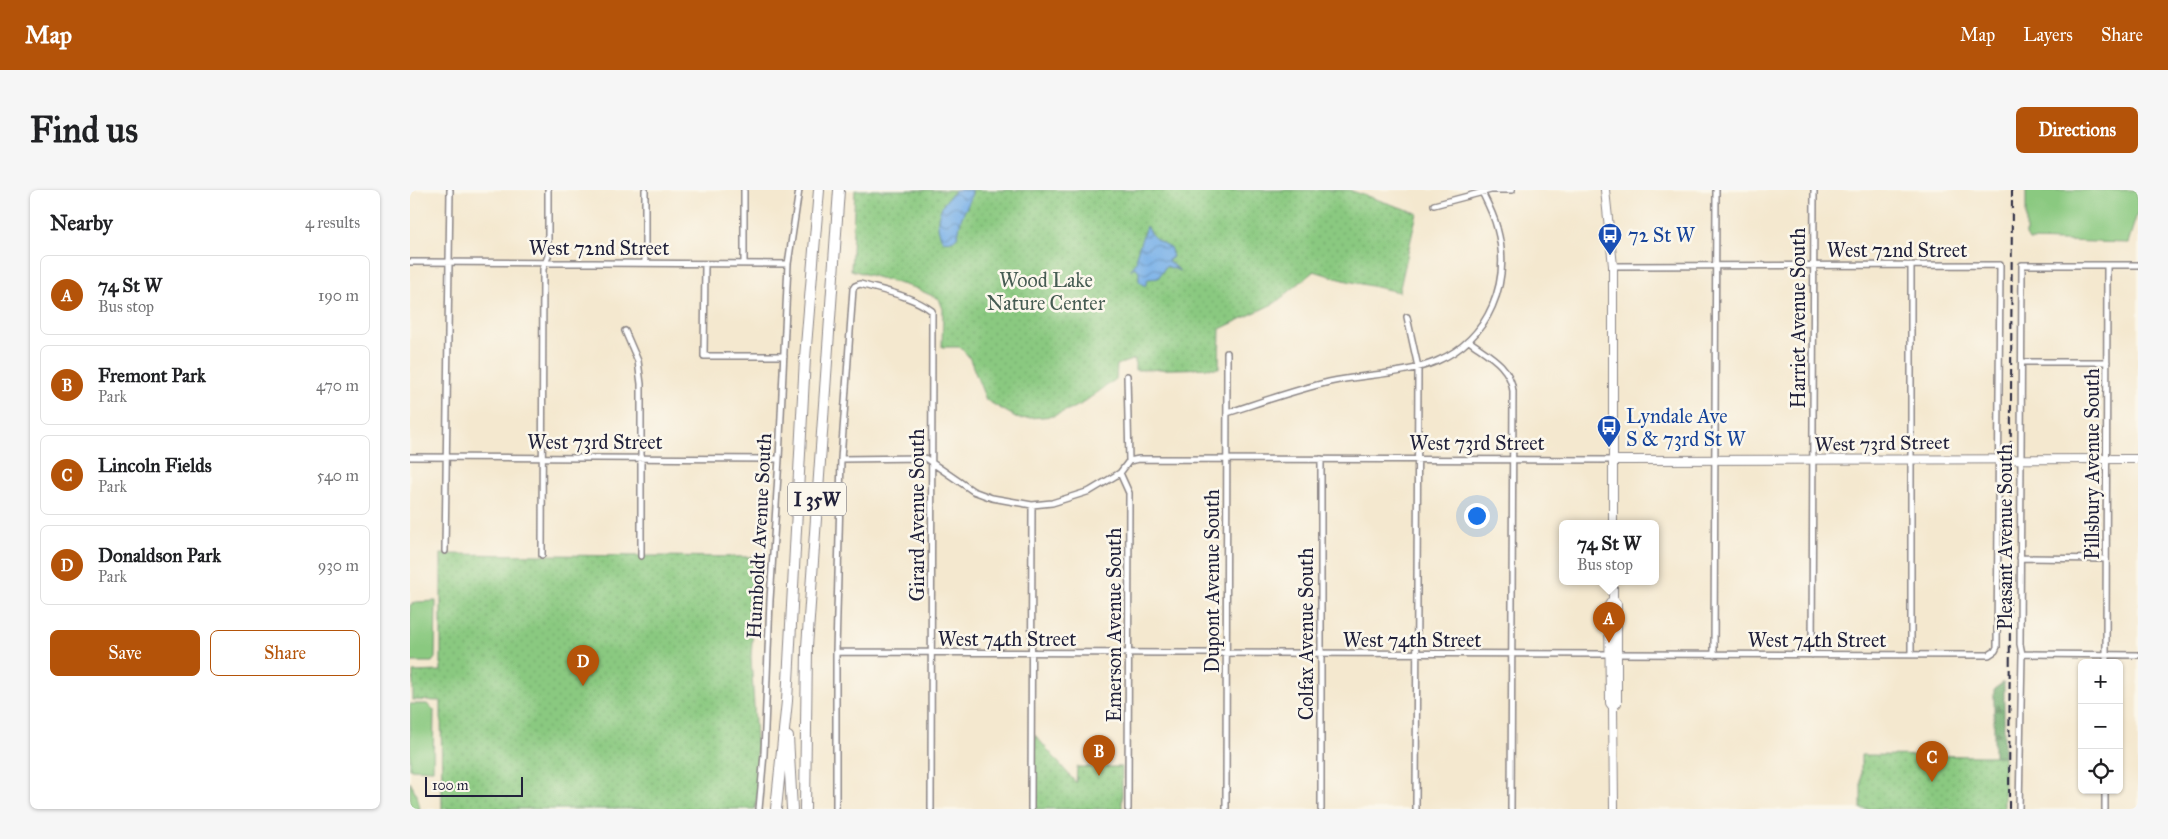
<!DOCTYPE html>
<html lang="en">
<head>
<meta charset="utf-8">
<style>
  body { margin:0; font-family:"IM FELL Great Primer",serif; background:#f6f6f6; color:#202124 }
  .controls { position:absolute; right:15px; bottom:15px; display:grid; overflow:hidden; border-radius:8px; box-shadow:0 1px 4px #0004 }
  .controls button { width:45px; height:45px; display:grid; place-items:center; padding:0; border:0; border-bottom:1px solid #e0e0e0; background:#fff; color:#202124; font:25px sans-serif }
  .scale { position:absolute; left:15px; bottom:12px; width:98px; box-sizing:border-box; padding-left:5px; border:2px solid #22223b; border-top:0; font-size:14px; line-height:18px; white-space:nowrap; color:#22223b; -webkit-text-stroke:4px #fbf7ec; paint-order:stroke }
  .you { position:absolute; left:1066px; top:325px; width:18px; height:18px; margin:-12px; border:4px solid #fff; border-radius:50%; background:#1a73e8; box-shadow:0 0 0 8px #1a73e833 }
  .badge { display:grid; place-items:center; width:32px; height:32px; border-radius:50%; background:#b45309; color:#fff; font-size:16px; font-weight:700 }
  .pin { position:absolute; translate:-50% -41px; filter:drop-shadow(0 1px 2px #0008) }
  .pin::after { content:''; position:absolute; top:26px; width:18px; height:15px; background:inherit; clip-path:polygon(0 0,100% 0,50% 100%) }
  .popup { position:absolute; left:1149px; top:330px; width:100px; height:65px; box-sizing:border-box; display:grid; place-content:center; border-radius:8px; background:#fff; filter:drop-shadow(0 1px 4px #0005); font-size:16px; white-space:nowrap; color:#757577 }
  .popup b { font-size:19px; color:#202124 }
  .popup::after { content:''; position:absolute; left:50%; top:100%; margin-left:-10px; border:10px solid transparent; border-top-color:#fff }
  .list { margin:0; padding:0; list-style:none }
  h2 { display:flex; justify-content:space-between; align-items:center; height:65px; margin:0; padding:0 20px; font-size:21px }
  h2 small { font-size:16px; font-weight:400; color:#757577 }
  .list li { display:grid; grid-template-columns:32px 1fr auto; gap:15px; align-items:center; box-sizing:border-box; height:80px; margin:0 10px 10px; padding:0 10px; border:1px solid #e0e0e0; border-radius:8px }
  .list b { display:block; font-size:19px; white-space:nowrap }
  .list p { margin:0; font-size:16px; white-space:nowrap; color:#757577 }
  .list em { font-size:16px; font-style:normal; color:#757577 }
  .actions { display:flex; gap:10px; padding:15px 20px }
  .actions a { flex:1; padding:11px 0; border:1px solid #b45309; border-radius:8px; text-align:center; font-size:18px; color:#b45309 }
  .actions .main { background:#b45309; color:#fff }
  .icon { flex:none; width:28px; height:28px; fill:none; stroke:currentColor; stroke-width:2; stroke-linecap:round; stroke-linejoin:round }
  .map { position:relative; flex:none; width:1728px; height:619px; overflow:hidden; border-radius:8px }
  header { display:flex; align-items:center; gap:30px; box-sizing:border-box; height:70px; padding:0 25px; background:#b45309; color:#fff }
  header strong { font-size:24px }
  nav { display:flex; gap:28px; margin-inline-start:auto; font-size:18px }
  .intro { display:flex; align-items:center; justify-content:space-between; box-sizing:border-box; height:120px; padding:0 30px }
  h1 { margin:0; font-size:35px }
  .button { padding:12px 22px; border-radius:8px; background:#b45309; color:#fff; font-size:18px; font-weight:700 }
  main { display:flex; gap:30px; padding:0 30px }
  aside { flex:1; background:#fff; border-radius:8px; box-shadow:0 1px 4px #0004 }
  .map>svg:first-child { display:block }
  .grass { fill:#8ac980; stroke:#56765e }
  .forest { fill:url(#forest-firs); stroke:#486854 }
  .park { fill:url(#park-dots); stroke:#56765e }
  .water { fill:url(#water-waves); stroke:#4d6992 }
  .lines { fill:none; stroke-linecap:round; stroke-linejoin:round }
  .street-casing { stroke:#8b8585; stroke-width:8 }
  .secondary-casing { stroke:#8b8585; stroke-width:10 }
  .highway-casing { stroke:#8b8585; stroke-width:12 }
  .street { stroke:#fff; stroke-width:5 }
  .secondary { stroke:#fff; stroke-width:8 }
  .highway { stroke:#fff; stroke-width:10 }
  .rail { stroke:#22223b; stroke-width:2; stroke-dasharray:8 4; stroke-linecap:butt }
  .labels { text-anchor:middle; stroke-width:5; stroke-linejoin:round; paint-order:stroke }
  .shield { fill:#fbf7ec; stroke:#636270; stroke-width:1 }
  .shield-label { font-size:19px; font-weight:bold; fill:#22223b }
  .transit-label { font-size:20px; fill:#164399; stroke:#fbf7ec; text-anchor:start }
  .street-label { font-size:20px; fill:#22223b; stroke:#fbf7ec }
  .park-label { font-size:20px; fill:#465c53; stroke:#fbf7ec }
</style>
</head>
<body>
<header>
<strong>Map</strong>
<nav><a>Map</a><a>Layers</a><a>Share</a></nav>
</header>
<div class="intro"><h1>Find us</h1><a class="button">Directions</a></div>
<main>
<aside>
<h2>Nearby<small>4 results</small></h2>
<ul class="list">
<li><span class="badge">A</span><div><b>74 St W</b><p>Bus stop</p></div><em>190 m</em></li>
<li><span class="badge">B</span><div><b>Fremont Park</b><p>Park</p></div><em>470 m</em></li>
<li><span class="badge">C</span><div><b>Lincoln Fields</b><p>Park</p></div><em>540 m</em></li>
<li><span class="badge">D</span><div><b>Donaldson Park</b><p>Park</p></div><em>930 m</em></li>
</ul>
<div class="actions"><a class="main">Save</a><a>Share</a></div>
</aside>
<div class="map">
<svg width="1728" height="619" viewBox="0 0 1728 619">
  <defs>
    <pattern id="forest-firs" width="22" height="20" patternUnits="userSpaceOnUse" patternTransform="scale(1.25)"><rect width="22" height="20" fill="#6fad6e"/><path d="M5 1l3.5 6h-7zM16 11l3.5 6h-7z" fill="#5b8c5c"/></pattern>
    <pattern id="park-dots" width="8" height="8" patternUnits="userSpaceOnUse" patternTransform="scale(1.25)"><rect width="8" height="8" fill="#8ac980"/><path d="M2 2h.1M6 6h.1" fill="none" stroke="#77ac70" stroke-width="1.8" stroke-linecap="round"/></pattern>
    <pattern id="water-waves" width="16" height="10" patternUnits="userSpaceOnUse" patternTransform="scale(1.25)"><rect width="16" height="10" fill="#78b0e8"/><path d="M0 5q4-4 8 0t8 0" fill="none" stroke="#628fbd"/></pattern>
  </defs>
  <rect width="100%" height="100%" fill="#fbf7ec"/>
  <filter id="ink" filterUnits="userSpaceOnUse"><feTurbulence type="fractalNoise" baseFrequency=".02" numOctaves="2"/><feDisplacementMap in="SourceGraphic" scale="10" xChannelSelector="R" yChannelSelector="G"/><feConvolveMatrix kernelMatrix="1 2 1 2 8 2 1 2 1" color-interpolation-filters="sRGB"/></filter>
  <filter id="wash" filterUnits="userSpaceOnUse"><feTurbulence type="fractalNoise" baseFrequency=".0096" numOctaves="4" result="noise"/><feDisplacementMap in="SourceGraphic" scale="20" xChannelSelector="R" yChannelSelector="G"/><feGaussianBlur stdDeviation="1.12" result="paint"/><feColorMatrix in="noise" values="0 0 0 0 0 0 0 0 0 0 0 0 0 0 0 0 0 1.4 0 .05"/><feComposite in="paint" operator="in"/></filter>
  <g filter="url(#wash)">
    <rect width="100%" height="100%" fill="#f4e8cf"/>
    <path class="grass" d="M1616,0h111l1,21 -10,32 -99,-3 -3,-5z
      M26,411l-1,57 -3,4h-22v-57l6,-3z
      M0,514h17l7,6 -1,60 -23,-1z
      M0,592l7,13 3,14h-10z"/>
    <path class="forest" d="M1594,492v74h-10v-67z"/>
    <path class="park" d="M445,0h494l68,23 -18,79 -56,-12 -29,-9 -39,32 -55,26 -1,39 -84,2v-11l-18,6 -1,14 -36,26 -27,11 -34,3 -33,-19 -17,-43 -9,-10h-18l1,-38 -4,-10 -24,-11 -64,-18z
      M31,364l317,3 -7,100 8,130 -4,22h-313l-1,-108 -28,-1v-28l28,-1z
      M625,545l41,48 1,-16h45v42h-88z
      M1451,565l143,1v53h-143z"/>
    <path class="water" d="M546,0h16c0,13 -10,21 -12,34 -1,5 -1,12 -5,15 -4,3 -8,3 -12,2 -11,-20 -3,-37 13,-51z
      M736,36c5,11 13,16 24,21l3,10 -5,4 12,10 -14,-5 -8,12 -10,1 -3,7 -6,-5v-10l-4,-4 -5,3 7,-8 -1,-6z"/>
  </g>
  <g filter="url(#ink)">
    <g class="lines">
      <defs>
        <path id="street" d="M1024,15l57,-15h21
          M0,72l378,2
          M235,73v-73
          M295,74l-1,92h80
          M334,74v-74
          M997,127l11,50 -2,442
          M215,141l13,30 3,23v172
          M1059,151c19,14 41,24 44,50l-2,418
          M1612,172h85
          M717,186l2,85
          M817,223c34,-11 68,-23 102,-31 35,-8 75,-7 108,-21 52,-22 75,-79 60,-133 -3,-13 -10,-26 -16,-38
          M0,267l369,2
          M431,269l84,-1 48,33 19,7 40,7 20,-2 38,-12 30,-18 9,-12 10,-2 474,1
          M710,283l9,20 -1,316
          M35,361l5,-361
          M132,365l1,-286 5,-13v-66
          M1610,368l86,1
          M426,462l1153,3 6,-4 2,-4 3,-382 -387,1
          M1612,464l116,1
          M1304,465l2,-465
          M1402,465l2,-465
          M1501,465v-390
          M1696,473l1,-398
          M349,619l5,-55 6,-154 9,-141 9,-195 11,-74
          M426,619v-157l5,-193 12,-170 2,-3 5,-2c24,7 53,12 72,27l-1,498
          M621,619l1,-304
          M816,619l1,-456
          M911,619v-350
          M1609,619l3,-155 -2,-10 2,-379h116
          M1695,619v-19"/>
        <path id="secondary" d="M1195,0l8,76v258
          M1203,270l525,-1
          M1203,392v17l-4,6 1,98 3,4 1,102
          M1203,409l4,5v99l-4,4"/>
        <path id="highway" d="M378,547l4,72
          M366,619l11,-108 18,-343 14,-168
          M395,619l2,-162 32,-457"/>
      </defs>
      <use href="#street" class="street-casing"/>
      <use href="#secondary" class="secondary-casing"/>
      <use href="#highway" class="highway-casing"/>
      <use href="#street" class="street"/>
      <use href="#secondary" class="secondary"/>
      <use href="#highway" class="highway"/>
      <path class="rail" d="M1599,619l3,-619"/>
    </g>
  </g>
  <defs>
    <symbol id="bus-pin" viewBox="-11 -11 22 30"><path d="M0 17L-7.5 6A9.5 9.5 0 1 1 7.5 6Z" fill="#1a4fb4" stroke="#fbf7ec"/><path d="M-5-6H5V4H4V6H2V4H-2V6H-4V4H-5ZM-3.5-4V0h7V-4ZM-3.5 1.2v1.5H-2V1.2ZM2 1.2v1.5H3.5V1.2Z" fill="#fff"/></symbol>
  </defs>
  <g fill-rule="evenodd">
    <use href="#bus-pin" x="1186" y="31" width="28" height="38"/>
    <use href="#bus-pin" x="1185" y="223" width="28" height="38"/>
  </g>
  <g class="labels">
    <rect class="shield" x="378" y="292.5" width="58" height="33" rx="4"/>
    <g class="shield-label">
      <text x="407" y="316">I 35W</text>
    </g>
    <g class="transit-label">
      <text x="1218" y="52">72 St W</text>
      <text x="1216" y="233">Lyndale Ave<tspan x="1216" dy="23">S &amp; 73rd St W</tspan></text>
    </g>
    <g class="street-label">
      <text x="189" y="65">West 72nd Street</text>
      <text x="1487" y="67">West 72nd Street</text>
      <text transform="translate(1388 128) rotate(-90)" y="7">Harriet Avenue South</text>
      <text x="185" y="259">West 73rd Street</text>
      <text x="1067" y="260">West 73rd Street</text>
      <text transform="translate(1472 253) rotate(-1)" y="7">West 73rd Street</text>
      <text transform="translate(1682 274) rotate(-90)" y="7">Pillsbury Avenue South</text>
      <text transform="translate(507 325) rotate(-90)" y="7">Girard Avenue South</text>
      <text transform="translate(349 346) rotate(-87)" y="7">Humboldt Avenue South</text>
      <text transform="translate(1595 347) rotate(-90)" y="7">Pleasant Avenue South</text>
      <text transform="translate(802 391) rotate(-90)" y="7">Dupont Avenue South</text>
      <text transform="translate(704 435) rotate(-90)" y="7">Emerson Avenue South</text>
      <text transform="translate(896 444) rotate(-90)" y="7">Colfax Avenue South</text>
      <text x="597" y="456">West 74th Street</text>
      <text x="1002" y="457">West 74th Street</text>
      <text x="1407" y="457">West 74th Street</text>
    </g>
    <g class="park-label">
      <text x="636" y="97">Wood Lake<tspan x="636" dy="23">Nature Center</tspan></text>
    </g>
  </g>
</svg>
<div class="controls">
<button>+</button>
<button>−</button>
<button><svg class="icon" aria-label="locate" viewBox="0 0 24 24"><circle cx="12" cy="12" r="6"/><path d="M12 2v4M12 18v4M2 12h4M18 12h4"/></svg></button>
</div>
<div class="scale">100 m</div>
<div class="you"></div>
<div class="pin badge" style="left:1199px;top:453px">A</div>
<div class="popup"><b>74 St W</b>Bus stop</div>
<div class="pin badge" style="left:689px;top:586px">B</div>
<div class="pin badge" style="left:1522px;top:592px">C</div>
<div class="pin badge" style="left:173px;top:496px">D</div>
</div>
</main>
</body>
</html>
